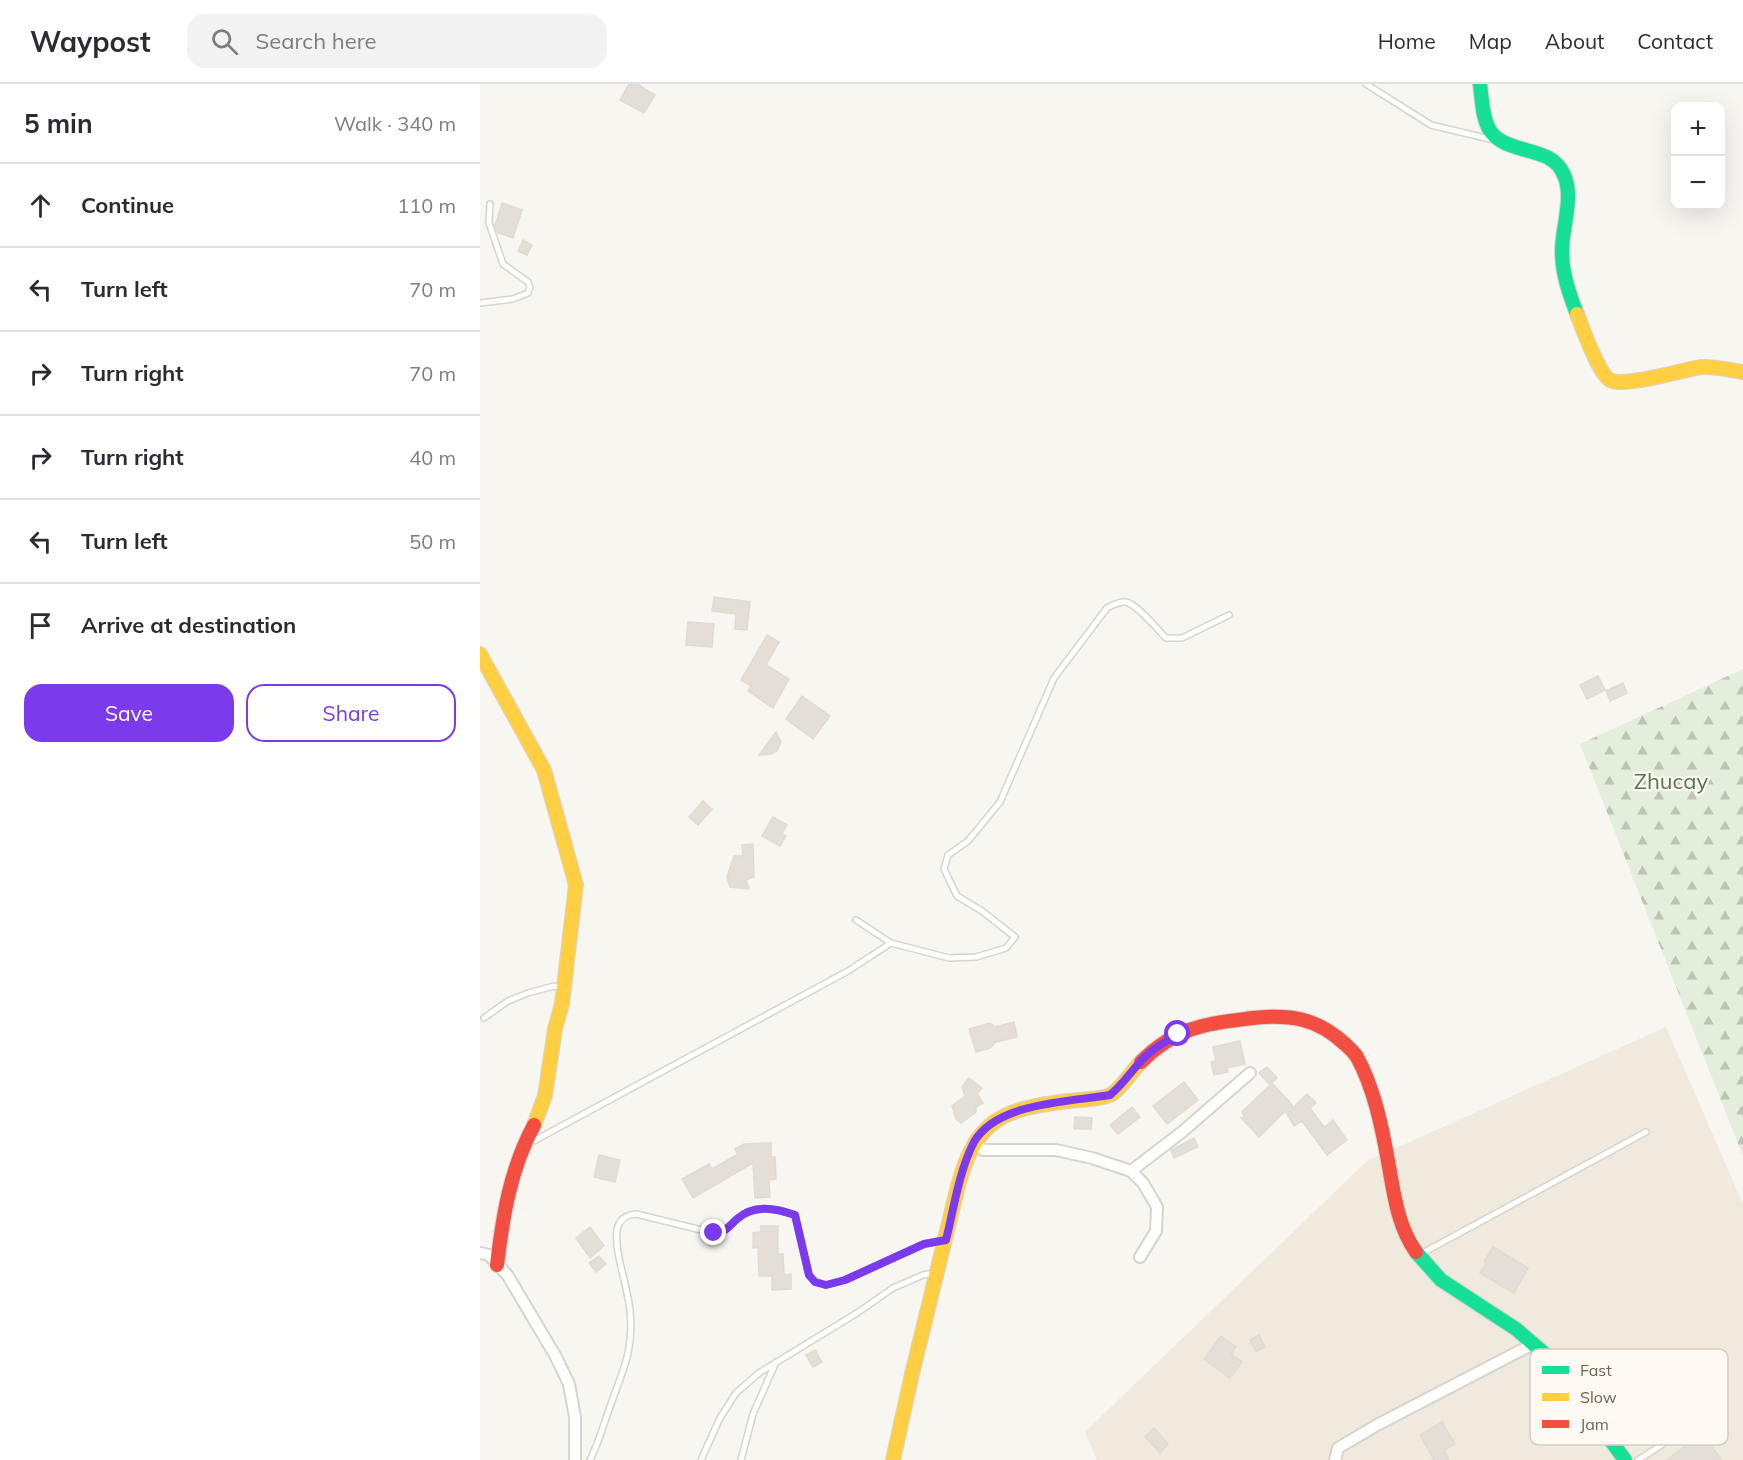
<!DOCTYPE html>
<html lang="en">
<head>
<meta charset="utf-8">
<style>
  body { margin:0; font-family:Mulish,sans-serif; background:#f2f2f3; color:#2b2b33 }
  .controls { position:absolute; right:18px; top:18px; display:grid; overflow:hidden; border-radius:12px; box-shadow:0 6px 24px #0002 }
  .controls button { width:54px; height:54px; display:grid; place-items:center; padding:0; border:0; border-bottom:2px solid #e1e1e2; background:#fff; color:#2b2b33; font:30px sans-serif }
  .stop { position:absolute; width:18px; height:18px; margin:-14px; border:4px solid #7c3aed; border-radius:50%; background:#fff }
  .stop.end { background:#7c3aed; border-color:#fff; box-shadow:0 2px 6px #0008 }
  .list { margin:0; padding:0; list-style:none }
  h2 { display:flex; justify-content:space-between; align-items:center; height:78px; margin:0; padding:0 24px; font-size:26px }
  h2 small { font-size:20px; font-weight:400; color:#7c7c81 }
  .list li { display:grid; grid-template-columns:39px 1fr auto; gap:18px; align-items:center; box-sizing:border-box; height:84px; padding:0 24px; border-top:2px solid #e1e1e2 }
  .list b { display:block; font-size:22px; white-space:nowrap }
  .list em { font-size:20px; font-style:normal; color:#7c7c81 }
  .actions { display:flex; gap:12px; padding:18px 24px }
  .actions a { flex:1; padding:14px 0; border:2px solid #7c3aed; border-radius:18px; text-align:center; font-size:21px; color:#7c3aed }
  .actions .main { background:#7c3aed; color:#fff }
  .icon { flex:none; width:33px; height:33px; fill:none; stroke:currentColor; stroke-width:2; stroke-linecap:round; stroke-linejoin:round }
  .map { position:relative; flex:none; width:1263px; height:1376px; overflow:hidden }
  header { display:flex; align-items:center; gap:36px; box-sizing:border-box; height:84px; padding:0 30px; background:#fff; border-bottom:2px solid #e1e1e2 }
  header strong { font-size:28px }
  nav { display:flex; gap:33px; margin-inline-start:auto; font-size:21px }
  .search { width:420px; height:54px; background:#f2f2f3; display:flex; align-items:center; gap:15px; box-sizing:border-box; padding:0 21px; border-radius:18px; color:#7c7c81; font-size:22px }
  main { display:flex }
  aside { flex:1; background:#fff }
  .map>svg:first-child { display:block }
  .residential { fill:#f0e9de }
  .forest { fill:url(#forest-firs) }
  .building { fill:#e3ded6; stroke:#e0dad2; stroke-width:1.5 }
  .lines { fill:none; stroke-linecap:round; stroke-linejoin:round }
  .lane-casing { stroke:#d7d3ce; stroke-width:8 }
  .street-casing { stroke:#d7d3ce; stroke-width:14 }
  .fast-casing { stroke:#d8d3ce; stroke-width:16 }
  .slow-casing { stroke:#d8d3ce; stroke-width:16 }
  .jam-casing { stroke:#d8d3ce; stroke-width:16 }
  .lane { stroke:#fefefd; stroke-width:5 }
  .street { stroke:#fefefd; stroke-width:10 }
  .fast { stroke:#16e098; stroke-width:14 }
  .slow { stroke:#ffcf43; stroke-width:14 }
  .jam { stroke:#f24e42; stroke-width:14 }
  .route { stroke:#7c3aed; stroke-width:8 }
  .labels { text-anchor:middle; stroke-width:4.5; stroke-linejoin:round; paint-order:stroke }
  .park-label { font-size:22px; fill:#53784a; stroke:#fefaf3 }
  .key { fill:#fefaf3; stroke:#d5ccc2; stroke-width:1.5 }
  .key-label { font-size:16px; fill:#746151 }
</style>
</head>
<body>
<header>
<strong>Waypost</strong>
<div class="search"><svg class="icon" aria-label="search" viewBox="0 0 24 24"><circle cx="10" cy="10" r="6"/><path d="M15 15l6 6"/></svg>Search here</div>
<nav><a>Home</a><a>Map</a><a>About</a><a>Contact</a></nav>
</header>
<main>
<aside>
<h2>5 min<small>Walk · 340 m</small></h2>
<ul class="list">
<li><svg class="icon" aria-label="ahead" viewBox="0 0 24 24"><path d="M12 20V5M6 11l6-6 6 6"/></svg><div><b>Continue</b></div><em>110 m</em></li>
<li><svg class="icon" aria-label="left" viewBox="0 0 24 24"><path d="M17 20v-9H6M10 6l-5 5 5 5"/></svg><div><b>Turn left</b></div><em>70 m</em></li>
<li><svg class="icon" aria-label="right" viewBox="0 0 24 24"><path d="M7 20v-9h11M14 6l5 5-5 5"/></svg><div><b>Turn right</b></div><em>70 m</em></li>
<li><svg class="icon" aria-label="right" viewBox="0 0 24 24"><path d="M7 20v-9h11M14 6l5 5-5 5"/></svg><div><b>Turn right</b></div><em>40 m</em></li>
<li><svg class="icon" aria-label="left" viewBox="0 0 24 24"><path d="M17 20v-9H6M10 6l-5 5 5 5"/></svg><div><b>Turn left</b></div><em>50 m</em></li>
<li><svg class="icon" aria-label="arrive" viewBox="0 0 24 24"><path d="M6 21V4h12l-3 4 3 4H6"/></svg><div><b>Arrive at destination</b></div></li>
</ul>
<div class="actions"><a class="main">Save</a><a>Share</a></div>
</aside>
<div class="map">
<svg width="1263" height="1376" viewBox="0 0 1263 1376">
  <defs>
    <pattern id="forest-firs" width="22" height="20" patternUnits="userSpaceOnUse" patternTransform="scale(1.5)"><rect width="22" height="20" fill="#e4eedc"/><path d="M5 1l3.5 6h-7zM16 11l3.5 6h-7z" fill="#bdc4b5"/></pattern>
  </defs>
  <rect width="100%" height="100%" fill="#f8f6f0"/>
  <path class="residential" d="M1186,943l77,177v256h-646l-12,-28 282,-271z"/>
  <path class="forest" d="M1263,585v487l-163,-412z"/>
  <path class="building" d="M149,0h8l18,11 -11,18 -24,-13z
    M22,119l20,7 -9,28 -15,-5 -3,-7z
    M43,156l9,5 -5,10 -9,-4z
    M234,513l36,5 -3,28 -12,-1 1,-15 -24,-3z
    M208,538l26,2 -2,23 -26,-2z
    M287,551l12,7 -13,23 23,14 -16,29 -25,-17 3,-5 -10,-6z
    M1118,592l7,14 -18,9 -7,-14z
    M1143,599l4,10 -17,8 -4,-10z
    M322,612l28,20 -17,23 -27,-20z
    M296,648l5,10 -4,9 -6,3 -12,1z
    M223,717l9,8 -14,16 -9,-8z
    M293,733l14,8 -5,9 4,2 -6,10 -18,-10z
    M273,760l1,33 -8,3 3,9 -19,-2 -3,-10 7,-21h9l-1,-11z
    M534,938l3,15 -21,5 -6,6 -14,4 -7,-23 21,-6 5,4z
    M760,957l5,23 -18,4 1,4 -14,3 -3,-13 5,-1 -3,-14z
    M787,983l10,11 -7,7 -11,-12z
    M489,994l13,10 -5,6 6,9 -7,4v5l-15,11 -5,-4 -4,-13 13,-10 -3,-9z
    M704,998l14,18 -31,24 -14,-18z
    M792,999l22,24 13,-13 9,9 -6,5 14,19 9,-7 14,20 -20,15 -25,-34 -8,5 -9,-15 -26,26 -18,-19 3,-2 -2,-4z
    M652,1023l8,10 -22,17 -8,-9z
    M595,1033l17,1 -1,11h-17z
    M714,1054l4,9 -24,11 -3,-8z
    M291,1059v14h4l1,22 -7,1 1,17 -15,1 -2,-35 -60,35 -11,-19 27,-15 3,5 26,-15 -3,-5 9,-5z
    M119,1071l21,5 -5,22 -21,-5z
    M281,1142h17v28h5l1,21 7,-1v15l-19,1v-14h-13l-1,-29 -5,1v-15l8,-1z
    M110,1143l14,19 -14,12 -14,-20z
    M1013,1163l35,21 -14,25 -34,-20 6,-9 -2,-2z
    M119,1172l7,8 -10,8 -7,-9z
    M779,1251l6,12 -9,5 -6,-12z
    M741,1252l15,11 -5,7 11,8 -12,16 -26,-19z
    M335,1266l7,12 -9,5 -7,-12z
    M1209,1334l33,42h-55l23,-18 -12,-15z
    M962,1338l13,22 -11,6 5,10h-15l-14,-25z
    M674,1344l14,16 -8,9 -15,-16z"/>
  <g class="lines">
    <defs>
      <path id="lane" d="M886,0l65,41 63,15
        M0,219l33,-4 15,-6 2,-6 -2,-5 -25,-18 -14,-41 1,-19
        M376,836l35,23 58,15 27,-1 30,-9 9,-11 -33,-26 -25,-15 -13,-27 4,-14 20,-14 32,-39 54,-124 53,-70c6,-3 12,-7 19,-6 12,3 31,27 40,36h16l47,-23
        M4,934l24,-17 20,-8 26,-7 9,3
        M50,1059l318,-172 43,-28
        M939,1171l227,-123
        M110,1376c9,-18 14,-37 21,-56 12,-35 23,-53 19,-93 -2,-24 -16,-59 -13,-81 2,-11 9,-15 19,-16l78,19c11,0 15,-7 23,-14 17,-15 37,-11 58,-4l14,60 6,7 11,3 19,-5 79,-36 21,-4
        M221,1376l19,-42 16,-25 23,-20 98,-60 36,-25 30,-13 12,-2
        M261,1376l12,-46 23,-52
        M1158,1376l36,-23"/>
      <path id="street" d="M495,1057l8,9h73l36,8 39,13 12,12 14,24 -1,24 -16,26
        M651,1087l51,-39 68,-59
        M0,1169l9,2 19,21 48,81 13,27 6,33v43
        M855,1376l3,-12 39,-23 156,-81"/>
      <path id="fast" d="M1000,0c2,15 2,32 9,45 16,27 61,15 74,44 12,23 -1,53 -1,78 0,22 7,42 15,63
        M936,1168l25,28 75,49 36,31 73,100"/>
      <path id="slow" d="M1097,230c5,13 22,60 33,66 14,8 72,-10 91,-13 13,-1 29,3 42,5
        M0,570l64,116 32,115 -14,119 -7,25 -10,67 -11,29
        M413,1376l19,-86 46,-188c18,-67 45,-77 110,-85 13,-2 31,-1 42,-6 9,-4 23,-25 31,-33"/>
      <path id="jam" d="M661,978c36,-36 65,-38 112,-44 37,-4 64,0 92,26 4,4 9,8 12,13 17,31 25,70 31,104 6,32 9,64 28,91
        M17,1181c6,-50 13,-95 37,-140"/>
    </defs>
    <use href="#lane" class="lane-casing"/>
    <use href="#street" class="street-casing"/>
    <use href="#fast" class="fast-casing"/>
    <use href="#slow" class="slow-casing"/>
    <use href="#jam" class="jam-casing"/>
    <use href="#lane" class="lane"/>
    <use href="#street" class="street"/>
    <use href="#fast" class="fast"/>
    <use href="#slow" class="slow"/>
    <use href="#jam" class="jam"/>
  </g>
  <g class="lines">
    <path class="route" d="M234,1149c11,0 15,-7 23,-14 17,-15 38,-11 58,-4l14,60 6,7 11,3 19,-5 79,-36 22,-4c8,-32 13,-69 28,-98 23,-40 96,-40 136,-47 14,-11 23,-27 36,-39 9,-9 21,-15 32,-22"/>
  </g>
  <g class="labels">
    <g class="park-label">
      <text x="1191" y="705">Zhucay</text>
    </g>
  </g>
  <rect x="1050" y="1265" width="198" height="96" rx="9" class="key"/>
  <rect x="1062" y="1282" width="27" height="8" fill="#16e098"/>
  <rect x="1062" y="1309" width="27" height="8" fill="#ffcf43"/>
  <rect x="1062" y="1336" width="27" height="8" fill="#f24e42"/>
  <g class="key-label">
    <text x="1100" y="1292">Fast</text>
    <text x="1100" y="1319">Slow</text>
    <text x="1100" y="1346">Jam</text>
  </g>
</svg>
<div class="controls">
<button>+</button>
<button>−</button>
</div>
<div class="stop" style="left:698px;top:950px"></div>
<div class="stop end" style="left:234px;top:1149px"></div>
</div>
</main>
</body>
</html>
